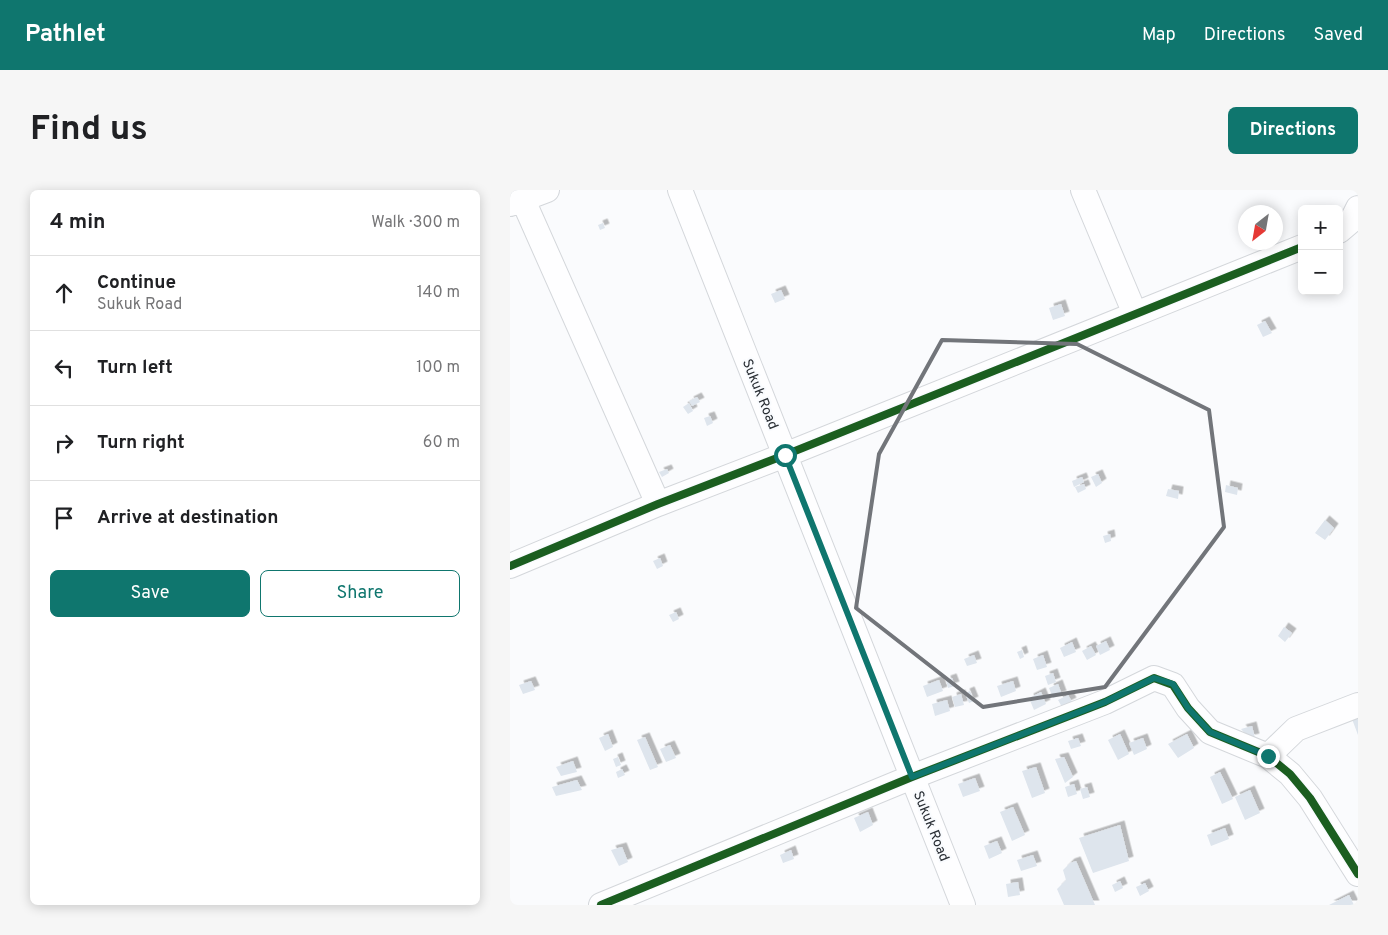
<!DOCTYPE html>
<html lang="en">
<head>
<meta charset="utf-8">
<style>
  body { margin:0; font-family:Overpass,sans-serif; background:#f6f6f6; color:#202124 }
  .controls { position:absolute; right:15px; top:15px; display:grid; overflow:hidden; border-radius:8px; box-shadow:0 2px 12px #0003 }
  .controls button { width:45px; height:45px; display:grid; place-items:center; padding:0; border:0; border-bottom:1px solid #e0e0e0; background:#fff; color:#202124; font:25px sans-serif }
  .compass { position:absolute; left:728px; top:15px; width:45px; height:45px; border-radius:50%; background:#fff; box-shadow:0 2px 12px #0003; rotate:211deg }
  .stop { position:absolute; width:15px; height:15px; margin:-11px; border:4px solid #0f766e; border-radius:50%; background:#fff }
  .stop.end { background:#0f766e; border-color:#fff; box-shadow:0 1px 5px #0008 }
  .list { margin:0; padding:0; list-style:none }
  h2 { display:flex; justify-content:space-between; align-items:center; height:65px; margin:0; padding:0 20px; font-size:21px }
  h2 small { font-size:16px; font-weight:400; color:#757577 }
  .list li { display:grid; grid-template-columns:32px 1fr auto; gap:15px; align-items:center; box-sizing:border-box; height:75px; padding:0 20px; border-top:1px solid #e0e0e0 }
  .list b { display:block; font-size:19px; white-space:nowrap }
  .list p { margin:0; font-size:16px; white-space:nowrap; color:#757577 }
  .list em { font-size:16px; font-style:normal; color:#757577 }
  .actions { display:flex; gap:10px; padding:15px 20px }
  .actions a { flex:1; padding:11px 0; border:1px solid #0f766e; border-radius:8px; text-align:center; font-size:18px; color:#0f766e }
  .actions .main { background:#0f766e; color:#fff }
  .icon { flex:none; width:28px; height:28px; fill:none; stroke:currentColor; stroke-width:2; stroke-linecap:round; stroke-linejoin:round }
  .map { position:relative; flex:none; width:848px; height:715px; overflow:hidden; border-radius:8px }
  header { display:flex; align-items:center; gap:30px; box-sizing:border-box; height:70px; padding:0 25px; background:#0f766e; color:#fff }
  header strong { font-size:24px }
  nav { display:flex; gap:28px; margin-inline-start:auto; font-size:18px }
  .intro { display:flex; align-items:center; justify-content:space-between; box-sizing:border-box; height:120px; padding:0 30px }
  h1 { margin:0; font-size:35px }
  .button { padding:12px 22px; border-radius:8px; background:#0f766e; color:#fff; font-size:18px; font-weight:700 }
  main { display:flex; gap:30px; padding:0 30px }
  aside { flex:1; background:#fff; border-radius:8px; box-shadow:0 2px 12px #0003 }
  .map>svg:first-child { display:block }
  .building { fill:#dee5ed; filter:url(#shadow) }
  .lines { fill:none; stroke-linecap:round; stroke-linejoin:round }
  .minor-casing { stroke:#d4d7db; stroke-width:26 }
  .minor { stroke:#fefeff; stroke-width:24 }
  .cycleway-casing { stroke:#f9fbfe; stroke-width:11 }
  .cycleway { stroke:#1b5e20; stroke-width:8 }
  .route { stroke:#0f766e; stroke-width:6 }
  .marked { fill:none; stroke:#72757a; stroke-width:4; stroke-linejoin:round }
  .labels { text-anchor:middle; stroke-width:4; stroke-linejoin:round; paint-order:stroke }
  .street-label { font-size:14px; fill:#282d33; stroke:#f9fbfe }
</style>
</head>
<body>
<header>
<strong>Pathlet</strong>
<nav><a>Map</a><a>Directions</a><a>Saved</a></nav>
</header>
<div class="intro"><h1>Find us</h1><a class="button">Directions</a></div>
<main>
<aside>
<h2>4 min<small>Walk · 300 m</small></h2>
<ul class="list">
<li><svg class="icon" aria-label="ahead" viewBox="0 0 24 24"><path d="M12 20V5M6 11l6-6 6 6"/></svg><div><b>Continue</b><p>Sukuk Road</p></div><em>140 m</em></li>
<li><svg class="icon" aria-label="left" viewBox="0 0 24 24"><path d="M17 20v-9H6M10 6l-5 5 5 5"/></svg><div><b>Turn left</b></div><em>100 m</em></li>
<li><svg class="icon" aria-label="right" viewBox="0 0 24 24"><path d="M7 20v-9h11M14 6l5 5-5 5"/></svg><div><b>Turn right</b></div><em>60 m</em></li>
<li><svg class="icon" aria-label="arrive" viewBox="0 0 24 24"><path d="M6 21V4h12l-3 4 3 4H6"/></svg><div><b>Arrive at destination</b></div></li>
</ul>
<div class="actions"><a class="main">Save</a><a>Share</a></div>
</aside>
<div class="map">
<svg width="848" height="715" viewBox="0 0 848 715">
  <defs>
    <filter id="shadow"><feDropShadow dx="4.5" dy="-4.5" stdDeviation="0" flood-color="#0004"/></filter>
  </defs>
  <rect width="100%" height="100%" fill="#fafbfd"/>
  <path class="building" d="M93,33l2,5 -5,2 -2,-5z
    M271,100l4,9 -10,4 -4,-9z
    M551,114l4,12 -12,4 -4,-12z
    M755,131l7,12 -9,4 -6,-12z
    M187,207l3,5 -8,4 -3,-5z
    M179,213l4,8 -5,3 -5,-7z
    M200,226l3,7 -6,3 -3,-8z
    M157,279l2,4 -7,4 -3,-5z
    M588,284l4,9 -6,4 -5,-10z
    M572,287l2,5 -10,5 -2,-6z
    M574,294l2,5 -8,4 -3,-6z
    M716,295l12,3 -1,7 -12,-3z
    M658,299l11,2 -1,8 -12,-3z
    M815,330l9,8 -9,12 -10,-7z
    M600,344l1,7 -6,2 -2,-7z
    M150,368l3,8 -6,3 -4,-8z
    M166,422l3,7 -6,3 -4,-7z
    M774,437l8,6 -7,9 -7,-6z
    M596,451l4,9 -10,5 -4,-9z
    M562,452l4,10 -12,5 -4,-9z
    M581,456l5,9 -9,5 -5,-9z
    M512,460l2,7 -4,2 -3,-7z
    M464,465l3,8 -10,3 -3,-7z
    M533,465l4,12 -10,3 -4,-11z
    M543,483l3,9 -8,3 -3,-9z
    M442,488l3,8 -7,2 -2,-8z
    M429,490l4,11 -16,6 -4,-11z
    M21,491l4,9 -12,4 -4,-9z
    M503,491l3,10 -15,6 -4,-11z
    M548,494l4,11 -9,3 -4,-10z
    M460,501l4,10 -5,2 -4,-10z
    M531,502l5,12 -12,6 -5,-12z
    M451,504l3,11 -9,2 -3,-10z
    M558,505l4,7 -10,5 -4,-7z
    M437,510l3,11 -15,5 -3,-12z
    M848,527v18l-6,-16z
    M742,536l3,12 -5,1 -9,-10z
    M98,544l5,13 -8,4 -6,-13z
    M610,544l9,20 -11,6 -10,-20z
    M677,544l7,14 -16,10 -10,-14z
    M135,547l13,30 -8,3 -13,-30z
    M568,548l3,8 -10,3 -3,-8z
    M633,548l4,11 -13,6 -5,-12z
    M160,555l6,13 -10,4 -6,-13z
    M108,567l3,8 -5,2 -3,-8z
    M554,567l9,20 -8,6 -10,-24z
    M63,571l4,11 -16,4 -5,-9z
    M526,577l9,26 -13,5 -10,-27z
    M112,579l3,6 -7,3 -2,-6z
    M710,582l13,27 -11,5 -12,-27z
    M465,588l5,13 -17,6 -5,-13z
    M67,590l5,10 -26,6 -4,-9z
    M564,594l3,10 -9,3 -3,-10z
    M577,597l3,10 -7,2 -3,-10z
    M740,600l10,23 -15,7 -10,-23z
    M503,617l12,28 -13,6 -12,-29z
    M358,622l5,13 -13,7 -6,-14z
    M610,635l9,36 -36,12 -14,-35z
    M715,638l4,11 -18,7 -4,-11z
    M487,651l5,12 -13,6 -5,-13z
    M112,657l6,15 -9,4 -8,-16z
    M281,660l3,9 -11,4 -3,-8z
    M523,665l4,11 -16,5 -4,-11z
    M566,671l19,44h-31l-7,-16 9,-9 -3,-10 7,-7z
    M610,691l3,7 -8,4 -3,-7z
    M508,692l2,13 -12,2 -2,-13z
    M635,693l4,8 -9,5 -4,-9z
    M839,705l5,10h-25z"/>
  <g class="lines">
    <defs>
      <path id="minor" d="M170,0l283,715
        M573,0l52,124
        M13,10l135,304
        M0,14l37,-14
        M829,41l13,-11 6,-12
        M0,376l148,-62 127,-49 517,-208
        M758,566l28,-27 62,-24
        M91,715l311,-128 193,-75 49,-24 19,7 15,23 22,24 58,24 22,18 20,24 48,76"/>
    </defs>
    <use href="#minor" class="minor-casing"/>
    <use href="#minor" class="minor"/>
    <defs>
      <path id="cycleway" d="M0,376l148,-62 127,-49 517,-208
        M91,715l311,-128 193,-75 49,-24 19,7 15,23 22,24 58,24 22,18 20,24 48,76"/>
    </defs>
    <use href="#cycleway" class="cycleway-casing"/>
    <use href="#cycleway" class="cycleway"/>
  </g>
  <g class="lines">
    <path class="route" d="M275,265l127,322 193,-75 49,-24 19,6 15,24 22,24 58,24"/>
  </g>
  <path class="marked" d="M432,150l135,4 132,66 15,117 -119,160 -122,20 -127,-99 23,-154z"/>
  <g class="labels">
    <g class="street-label">
      <text transform="translate(251 204) rotate(68)" y="5">Sukuk Road</text>
      <text transform="translate(422 636) rotate(68)" y="5">Sukuk Road</text>
    </g>
  </g>
</svg>
<div class="controls">
<button>+</button>
<button>−</button>
</div>
<svg class="compass" viewBox="-18 -18 36 36"><path d="M0-13l5 13h-10z" fill="#e53935"/><path d="M0 13l5-13h-10z" fill="#757577"/></svg>
<div class="stop" style="left:275px;top:265px"></div>
<div class="stop end" style="left:758px;top:566px"></div>
</div>
</main>
</body>
</html>
